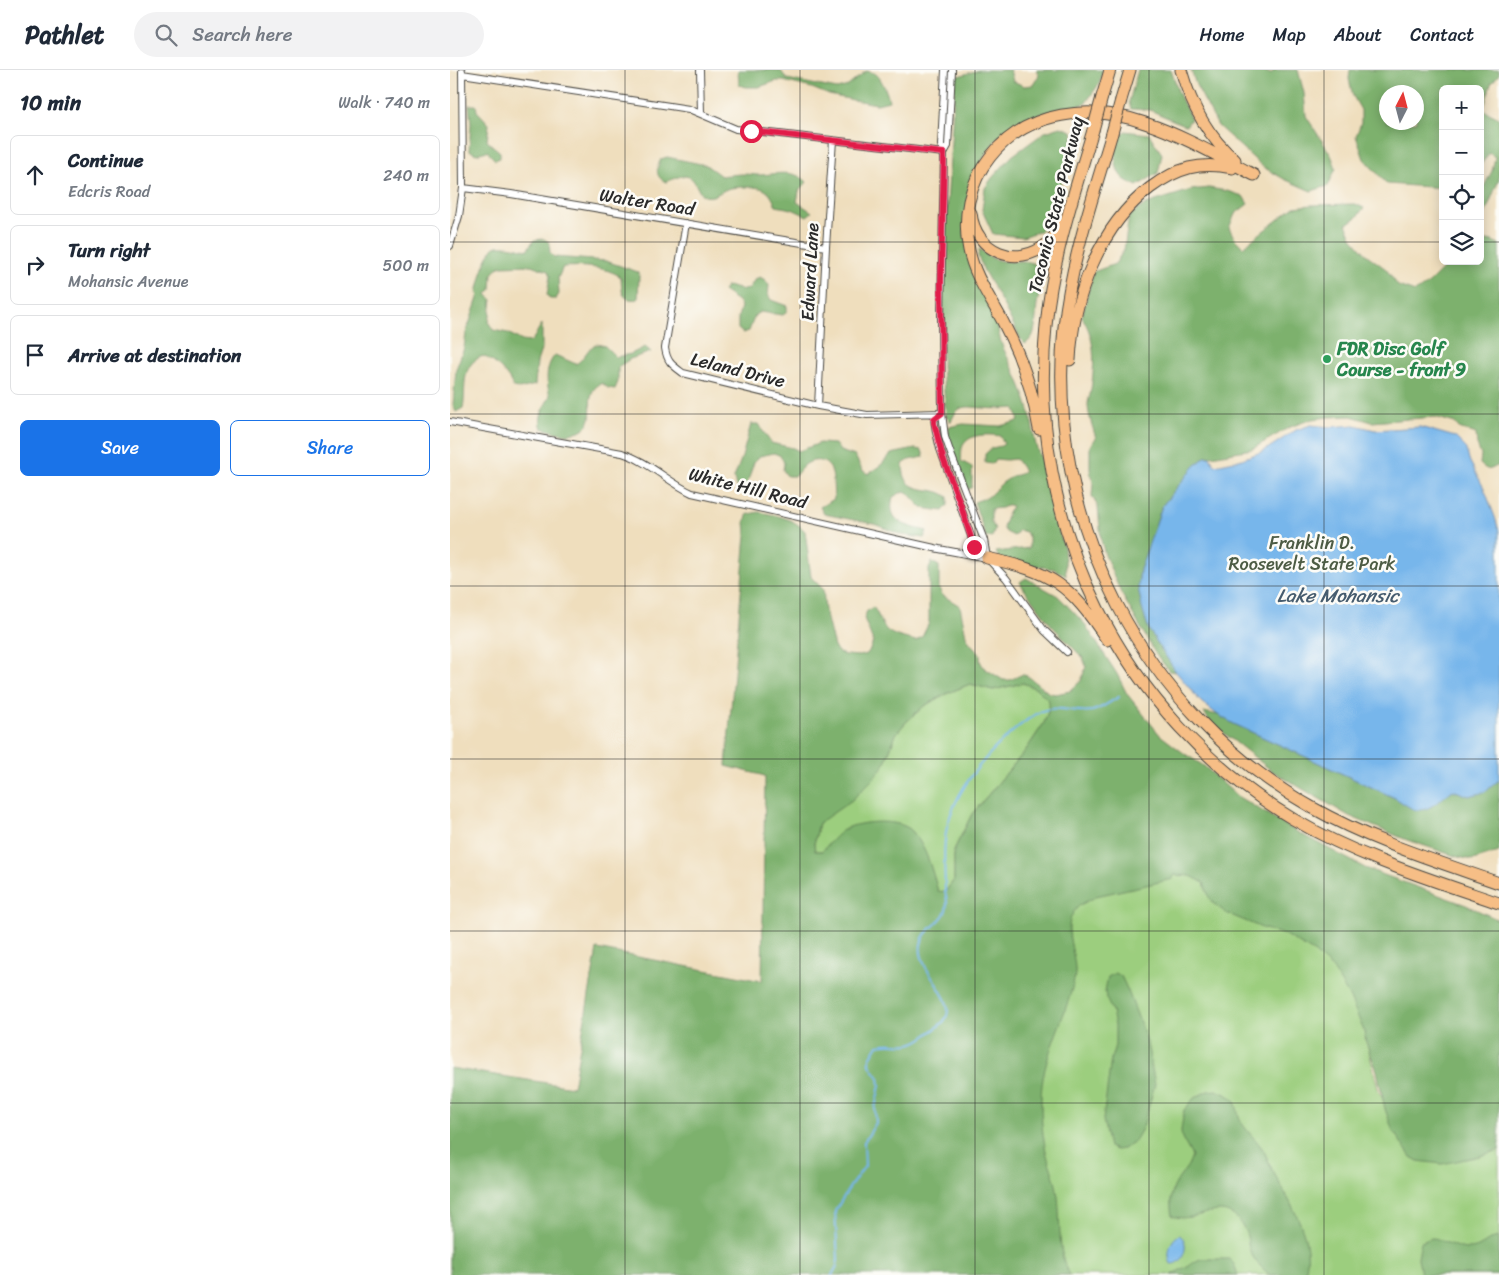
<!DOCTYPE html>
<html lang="en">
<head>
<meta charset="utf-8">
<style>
  body { margin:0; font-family:Sriracha,sans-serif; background:#f2f2f3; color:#1f2937 }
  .controls { position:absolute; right:15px; top:15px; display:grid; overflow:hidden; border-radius:8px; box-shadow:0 2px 12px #0003 }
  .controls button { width:45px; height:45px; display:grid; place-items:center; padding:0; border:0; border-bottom:1px solid #e0e1e3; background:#fff; color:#1f2937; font:25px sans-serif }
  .compass { position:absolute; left:929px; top:15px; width:45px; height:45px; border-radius:50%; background:#fff; box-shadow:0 2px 12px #0003; rotate:6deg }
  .stop { position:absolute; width:15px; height:15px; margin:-11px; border:4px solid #e11d48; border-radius:50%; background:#fff }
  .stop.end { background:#e11d48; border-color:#fff; box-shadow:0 1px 5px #0008 }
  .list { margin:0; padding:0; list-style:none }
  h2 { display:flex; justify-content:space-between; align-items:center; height:65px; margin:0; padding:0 20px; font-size:21px }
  h2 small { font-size:16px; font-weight:400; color:#747a83 }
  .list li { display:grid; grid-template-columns:32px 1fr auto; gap:15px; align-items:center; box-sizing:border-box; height:80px; margin:0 10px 10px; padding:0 10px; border:1px solid #e0e1e3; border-radius:8px }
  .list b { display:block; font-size:19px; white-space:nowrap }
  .list p { margin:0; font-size:16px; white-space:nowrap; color:#747a83 }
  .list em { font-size:16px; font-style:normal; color:#747a83 }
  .actions { display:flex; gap:10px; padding:15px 20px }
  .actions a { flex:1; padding:11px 0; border:1px solid #1a73e8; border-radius:8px; text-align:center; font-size:18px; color:#1a73e8 }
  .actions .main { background:#1a73e8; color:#fff }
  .icon { flex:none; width:28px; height:28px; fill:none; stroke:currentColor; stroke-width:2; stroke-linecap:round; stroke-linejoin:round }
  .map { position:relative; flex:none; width:1049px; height:1205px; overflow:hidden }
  header { display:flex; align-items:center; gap:30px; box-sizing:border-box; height:70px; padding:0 25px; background:#fff; border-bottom:1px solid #e0e1e3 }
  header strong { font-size:24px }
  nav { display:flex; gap:28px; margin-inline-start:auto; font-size:18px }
  .search { width:350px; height:45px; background:#f2f2f3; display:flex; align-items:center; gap:12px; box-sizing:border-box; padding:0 18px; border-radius:28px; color:#747a83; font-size:19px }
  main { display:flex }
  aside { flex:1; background:#fff }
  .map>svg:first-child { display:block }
  .green { fill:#9cce7e; stroke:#647c54 }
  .forest { fill:#7db16d; stroke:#546e4c; fill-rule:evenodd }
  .water { fill:#77b6eb; stroke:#51708b }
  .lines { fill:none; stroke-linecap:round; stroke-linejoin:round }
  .stream { stroke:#77b6eb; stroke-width:2 }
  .street-casing { stroke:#484641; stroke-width:8 }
  .highway-casing { stroke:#484641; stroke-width:13 }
  .street { stroke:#fff; stroke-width:6 }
  .highway { stroke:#f6be86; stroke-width:11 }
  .highway-bridge-casing { stroke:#484641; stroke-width:13; stroke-linecap:butt }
  .highway-bridge { stroke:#f6be86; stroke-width:11 }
  .route { stroke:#e11d48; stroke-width:6 }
  .grid { fill:none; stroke:#2b2b2b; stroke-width:1; stroke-opacity:0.55 }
  .leisure-dot { fill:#2e9e5b; stroke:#fdfcf7; stroke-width:2 }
  .labels { text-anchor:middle; stroke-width:5; stroke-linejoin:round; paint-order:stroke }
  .street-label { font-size:18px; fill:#2b2b2b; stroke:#fdfcf7 }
  .leisure-label { font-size:18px; font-weight:bold; fill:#27864d; stroke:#fdfcf7; text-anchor:start }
  .park-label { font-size:18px; fill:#4d5c44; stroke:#fdfcf7 }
  .water-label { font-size:19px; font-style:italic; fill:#465c6e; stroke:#fdfcf7 }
</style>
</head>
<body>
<header>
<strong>Pathlet</strong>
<div class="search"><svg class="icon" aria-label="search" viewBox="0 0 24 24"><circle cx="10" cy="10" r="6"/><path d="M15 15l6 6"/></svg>Search here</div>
<nav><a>Home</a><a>Map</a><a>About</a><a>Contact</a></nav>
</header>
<main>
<aside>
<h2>10 min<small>Walk · 740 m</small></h2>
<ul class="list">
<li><svg class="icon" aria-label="ahead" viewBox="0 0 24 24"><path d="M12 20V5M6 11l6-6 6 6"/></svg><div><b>Continue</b><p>Edcris Road</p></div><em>240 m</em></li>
<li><svg class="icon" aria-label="right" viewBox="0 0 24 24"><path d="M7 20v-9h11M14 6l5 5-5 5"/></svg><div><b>Turn right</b><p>Mohansic Avenue</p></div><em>500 m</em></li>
<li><svg class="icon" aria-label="arrive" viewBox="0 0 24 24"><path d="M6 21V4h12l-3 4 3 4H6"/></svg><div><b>Arrive at destination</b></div></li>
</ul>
<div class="actions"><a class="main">Save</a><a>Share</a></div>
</aside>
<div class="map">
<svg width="1049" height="1205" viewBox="0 0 1049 1205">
  <rect width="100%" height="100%" fill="#fdfcf7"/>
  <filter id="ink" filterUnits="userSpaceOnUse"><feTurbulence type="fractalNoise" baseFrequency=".02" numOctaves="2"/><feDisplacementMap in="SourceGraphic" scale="10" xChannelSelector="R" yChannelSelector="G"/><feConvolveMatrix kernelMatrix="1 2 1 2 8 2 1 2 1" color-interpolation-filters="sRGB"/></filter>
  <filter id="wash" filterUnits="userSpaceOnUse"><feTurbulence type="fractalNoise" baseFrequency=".0096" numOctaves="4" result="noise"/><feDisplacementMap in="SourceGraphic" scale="20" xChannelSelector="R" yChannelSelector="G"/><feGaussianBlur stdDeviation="1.12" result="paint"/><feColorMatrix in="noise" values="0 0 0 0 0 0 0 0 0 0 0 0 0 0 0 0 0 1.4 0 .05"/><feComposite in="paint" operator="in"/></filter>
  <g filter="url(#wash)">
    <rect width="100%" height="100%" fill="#efdebd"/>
    <path class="green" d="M573,613l14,6 12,12v8l-5,14 -18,27 -54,64 -18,36v30l-9,12h-7c-7,-23 -13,-44 -28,-63l-66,1 -22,21h-7l-1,-7 5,-21 65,-58 12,-31 10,-12 18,-16 24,-13 22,-9 23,6z
      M730,797l156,82 28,82 15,61 29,50h91v133h-444l-24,-268 37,-98 36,-25z"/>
    <path class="forest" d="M288,0h42l7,9 50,10 11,-3 18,-15c4,1 8,1 11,4 5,5 11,19 12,26l-12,3 -24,-4 -24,-5 -17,-7 -29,-7h-7l-17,6h-13l-7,-2z
      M529,0h31l3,11 11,5 9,-1 6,-10 -3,-5h67l-4,14 -14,20 -52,12 -36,22 -19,28 -14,67 35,87c-5,16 12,43 18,57 5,11 9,22 12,33 5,16 4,34 12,48l14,61 9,28 2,29 -12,-7 -54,-9 -4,-8 33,-4v-10l-3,-6 -7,-2 -5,6 -8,-4 -3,-4 4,-13 5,-9 -3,-1 -7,3 -11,1v13l4,7 -3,8h-6l-12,-35 14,-5 14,-14 11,-7 7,-2 4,-3 -8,-12 -10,1 -11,-1 -3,5 -7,-1v-9l7,-6 9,-2 3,-2 -4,-8c-12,-2 -33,-3 -38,12 -1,4 0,9 -1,13l11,6v20l-4,3c-11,-17 -20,-42 -20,-63l15,-3 37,2 19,-5 -4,-13c-11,1 -21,1 -32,0 -17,-1 -25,-5 -32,14l-5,-5 -4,-51 2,-111 11,-178z
      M688,0h33l8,24 12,25 -5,7 -36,-16 -19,-1 -2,-7z
      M741,0h70l10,4 3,-4h24l6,23 2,23 25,39 5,13 -8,18 -17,5 -27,-12 -21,-12 -45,-41 -22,-41z
      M900,0h149v4l-8,10 -8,26 16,8v61l-16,40 -3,-1v-24l12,-23 3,-14 -6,-4 -9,13v-77h-37v99l-56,-4 -23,-25 -8,-23 5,-13v-13l-8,-14 -4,-17zM936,22h30v30h-30z
      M19,35h7l1,6 12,13 -2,17 13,11v6l-5,2 -8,-9 -11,3 -7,-4 2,-27z
      M611,57l11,4 1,5 -18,71 -8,15 -7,9 -17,6 -30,-3 -11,-24 3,-22 7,-10 20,-22 33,-24z
      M675,61l24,3 13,20 -4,19 -21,13c-5,-3 -12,-5 -15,-9 -10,-11 -8,-36 3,-46z
      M217,87l39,8 15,11c8,-1 16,-2 24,-2 4,0 8,1 12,1 17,0 36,-7 50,7l-8,9 -2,11 15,10 -5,4 -15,-7 -16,-3c-7,-17 -12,-19 -30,-19 -4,0 -10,0 -15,1 -9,1 -16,11 -26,8 -10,-3 -7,-20 -21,-20 -6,0 -12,4 -18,6 -11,-5 -10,-13 -5,-23z
      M759,118l18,3 16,5 5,8 -13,10 -6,14 6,11 8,8 51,-40 17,-2 44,-1 9,4 -9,11 -9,5 7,15 14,16 19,14 12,17 17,6 14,-9 16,-16v-6h35v-12l7,-9 5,1 7,3v221c-10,5 -10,7 -19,-1l1,-9 -4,-10 -1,-11 -17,-6 -4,-5 -20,-6 -63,5 -21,-6 -22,1 -17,2 -22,8 -38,22 -47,8 -11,10 -32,39 -22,64 -2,17 4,21 7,22 27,42 -7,-1 -14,-18 -34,-60 -16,-38 -4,-15 -3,-33 -6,-11 1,-13 -3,-13v-24l6,-8c-3,-10 -8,-23 -8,-34 0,-5 3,-10 3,-15 4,-25 5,-50 -9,-72l11,-45 22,-8 9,-14 5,-34 17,-12 45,-14z
      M94,169l5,3 1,11 4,4 52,4 32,11 1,4 -1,23c-18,3 -16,-10 -17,-22 -15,-11 -41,-11 -58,-10l-5,11 1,16 -3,5h-6l-3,-4 3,-19 -2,-5 -17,-6 -30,1 -5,3 -4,5 -1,16 -4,4 5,6 -3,23 4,7 15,3 14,8 8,1c6,-5 7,-12 12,-18v23l-5,15 -2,23 -15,4 -7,-2c-4,-12 -18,-26 -30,-31 -24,9 -16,33 -20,52l-7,4 -3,-7 3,-36 8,-21 2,-15 12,-35 1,-5h-2c3,-11 9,-45 21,-47 9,-1 20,2 29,4l7,-10z
      M529,179c5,3 9,7 13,9 8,4 19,4 27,3 30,-1 22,24 18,43 -1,9 -1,24 -4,31 -1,3 -5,7 -8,9l-4,-4 -17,-34 -20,-35 -6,-15z
      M310,207l5,3 4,5 -1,10 3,5 16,6v6l-4,3 -23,-3 -5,3 -6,16 -6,2 -5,-4v-11l3,-12 -3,-5 -15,-10 4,-5 17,4 5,-1 6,-10z
      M147,274l8,2 11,11 15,-3 14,-7 6,5 -21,7 -12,8v15l-3,7 -7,-1 -6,-5c-24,11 1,38 -23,48 -4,1 -7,3 -11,3 -9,0 -18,-4 -26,-6 -5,-10 3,-23 8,-32 -4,-15 -5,-29 5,-41l21,9c10,-6 10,-16 21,-20z
      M301,354h7l13,19 22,5 6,3 21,-8 15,1 5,7 15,5 7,14 6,4 13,-9 10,-11 24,-5 7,1 2,7 -15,3 -6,4c0,35 29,19 45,33v8l-5,6 -21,-3 -15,-16 -7,1 -7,4c-7,26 14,29 34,34l-3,7 -22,-3 -28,-11 -50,-10 -4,-7 14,-8c-1,-9 0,-21 -3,-29 -4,-10 -16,-12 -25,-6 -4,3 -8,8 -11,12h-8l-4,-6 1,-7 -3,-7 -7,-3 -14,3 -6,6 -7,22 -6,5 -5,-3 -2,-8 8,-21z
      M309,442c16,3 35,6 46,19l6,46 12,12 2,22 9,36 5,6 6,2 15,1 7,-2 4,-6 2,-7 -9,-23 3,-7 6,-4c5,6 6,12 10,18 5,11 22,13 33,16l6,-4 7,-14v-54l3,-7 7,4v22l3,7 18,11 6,30 4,7 10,11v7l4,7 19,12h7l13,-6 6,3 20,16 7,1 14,-3 11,-10 5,-15 -3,-8 -31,-32 -28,-37 -4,-7 6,-4 32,18 26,27 33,51 10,20 33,41 25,19 19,12 33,30 62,37 66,35 101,37 33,15v230l-19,6 -38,8 -24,-3 -7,-4 -18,-26 -8,-22 -8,-38 -11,-29 -2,-11 -15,-35 -16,-27 -18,-16 -30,-18 -23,-7 -36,-15 -13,-10 -4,-6 -5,-14 -13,-7 -17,-1 -1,4 -77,17c-7,6 -14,6 -19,12 -19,19 3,49 -3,72 -9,41 -33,78 -33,120 0,15 1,32 4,46 3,18 11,31 13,51 3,26 -1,54 11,78h-619v-207l123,19 24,-138 165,32 3,-205 -39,-10 20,-231 -1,-14 3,-7zM573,613l14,6 12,12v8l-5,14 -18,27 -54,64 -18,36v30l-9,12 -7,-1c-6,-20 -11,-43 -26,-60 -12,-13 -53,-10 -67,-2 -9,5 -16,15 -23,22h-7l-1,-7 5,-21 33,-23 22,-22 10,-13 12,-31 10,-12 18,-16 24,-13 22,-9 23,6z
      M754,642l14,3 16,9 161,74 23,12 35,-20 16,6 30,-16v72l-26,8 -15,-3 -51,-17 -58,-24 -77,-45 -62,-49z
      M665,903l6,3 7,15 18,47 9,46 -12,43 -8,14 -12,8 -7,1 -7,-3 -6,-27 8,-61 4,-14v-20l-3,-14 -6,-13 -1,-7 3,-14z
      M766,1020c6,3 12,4 17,9 5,6 4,14 7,21 5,10 18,21 24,31 4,8 6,16 11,24 15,28 42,67 29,100h-34c-8,-7 -16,-14 -20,-24 -2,-4 -2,-10 -3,-15 -4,-12 -12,-24 -26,-25 -16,0 -33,11 -49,5 -3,-18 -1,-27 10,-42 4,-6 8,-10 10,-18l-10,-18 -1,-7 3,-21 10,-12 14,-7z
      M1049,1167v38h-78l-3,-17 3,-16c3,-1 8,-3 11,-4 10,0 24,12 38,11 11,0 18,-11 29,-12z
      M750,1189h29l5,5 4,11h-67z"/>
    <path class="water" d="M861,355l19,2 25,-2 20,5 45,-3 35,10 10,10 5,15 14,26 11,29 4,14v249l-14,12 -16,4 -16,-6c-10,7 -24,22 -36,20 -7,-1 -15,-8 -22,-12l-161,-74 -16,-9 -17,-13 -25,-30 -27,-42 -7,-22 -4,-21 2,-17 22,-64 32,-39 11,-10h5l5,8 24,-5 25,-9 32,-21z
      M729,1165c12,6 5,30 -8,29 -5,-10 -1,-24 8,-29z"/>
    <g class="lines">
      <path class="stream" d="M382,1205l5,-9 1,-7 -3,-48 16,-26 14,-19 -1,-24 12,-19 -1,-15 5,-23 -1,-7 -9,-13v-7l8,-13c5,-1 10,-2 16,-1 5,0 10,1 15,0 9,-1 16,-8 23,-13 5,-4 11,-7 14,-13 11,-21 -30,-47 -25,-74 3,-20 34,-21 24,-52 0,-22 -3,-47 3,-69 10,-36 36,-66 63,-90 9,-8 20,-17 31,-22 17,-7 33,3 50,0 9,-2 19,-10 27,-14"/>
    </g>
  </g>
  <g filter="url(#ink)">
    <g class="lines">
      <defs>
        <path id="street" d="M250,0l1,43
          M495,0l-4,75 3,8 -3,163 1,97 3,24 6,17 33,86 3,18 19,20 38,52 23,22
          M12,4l227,35 47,20 208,24 4,-7 4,-76
          M13,118l48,6 315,53
          M236,153l-21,125c2,14 7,17 18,25l135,33 49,9 75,-2
          M0,176l9,-30 4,-28 -1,-117
          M368,336l8,-159 7,-107
          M492,343l-8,6 2,13 4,17 31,87 4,20
          M0,352l172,31c26,8 46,29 70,40l247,56 48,9"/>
        <path id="highway" d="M731,0c10,35 26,66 54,90
          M652,27l8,-27
          M671,30l9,-30
          M643,60c-19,64 -41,129 -47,196 -20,198 76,391 247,493 65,38 136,60 206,84
          M662,63c-19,64 -41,128 -48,194 -19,195 78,385 249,481 58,33 123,53 186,75
          M521,143c4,39 46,56 76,31 7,-5 10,-12 14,-19
          M620,290c3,-63 29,-133 80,-172 27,-20 50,-27 82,-20
          M589,359c-6,-38 -18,-73 -36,-107 -12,-23 -29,-46 -34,-72 -7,-32 0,-67 21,-93 37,-47 101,-53 155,-34 37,12 75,34 109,52
          M537,488c65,14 83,26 120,82"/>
      </defs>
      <use href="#street" class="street-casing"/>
      <use href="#highway" class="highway-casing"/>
      <use href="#street" class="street"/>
      <use href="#highway" class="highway"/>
      <defs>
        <path id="highway-bridge" d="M643,60l9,-33
          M662,63l9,-33"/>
      </defs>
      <use href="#highway-bridge" class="highway-bridge-casing"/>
      <use href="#highway-bridge" class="highway-bridge"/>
    </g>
  </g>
  <g class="lines" filter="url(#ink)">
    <path class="route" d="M301,61l193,22 -3,129 1,131 -8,6v4l9,35 17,45 14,44"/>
  </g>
  <path class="grid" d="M175,0v1205M350,0v1205M525,0v1205M699,0v1205M874,0v1205M0,172h993M1030,172h19M0,344h1049M0,516h1049M0,689h1049M0,861h1049M0,1033h1049"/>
  <circle class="leisure-dot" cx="877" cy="289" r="5"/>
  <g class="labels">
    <g class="street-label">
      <text transform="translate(197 132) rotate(9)" y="6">Walter Road</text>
      <text transform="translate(606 135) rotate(-76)" y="6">Taconic State Parkway</text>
      <text transform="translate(360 202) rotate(-87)" y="6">Edward Lane</text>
      <text transform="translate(288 300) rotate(14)" y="6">Leland Drive</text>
      <text transform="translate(298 418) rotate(14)" y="6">White Hill Road</text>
    </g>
    <g class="leisure-label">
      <text x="887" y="285">FDR Disc Golf<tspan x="887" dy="21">Course - front 9</tspan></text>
    </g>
    <g class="park-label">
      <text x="862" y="479">Franklin D.<tspan x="862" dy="21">Roosevelt State Park</tspan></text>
    </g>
    <g class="water-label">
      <text x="888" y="532">Lake Mohansic</text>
    </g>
  </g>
</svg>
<div class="controls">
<button>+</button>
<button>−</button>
<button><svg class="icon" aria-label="locate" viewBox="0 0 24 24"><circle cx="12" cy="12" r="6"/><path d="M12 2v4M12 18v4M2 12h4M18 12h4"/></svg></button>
<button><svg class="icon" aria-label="layers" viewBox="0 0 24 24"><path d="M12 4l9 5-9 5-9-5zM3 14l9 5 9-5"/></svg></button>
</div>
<svg class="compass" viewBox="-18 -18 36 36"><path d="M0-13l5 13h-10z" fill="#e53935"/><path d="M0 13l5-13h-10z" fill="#747a83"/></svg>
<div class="stop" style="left:301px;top:61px"></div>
<div class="stop end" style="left:524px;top:477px"></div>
</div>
</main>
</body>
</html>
